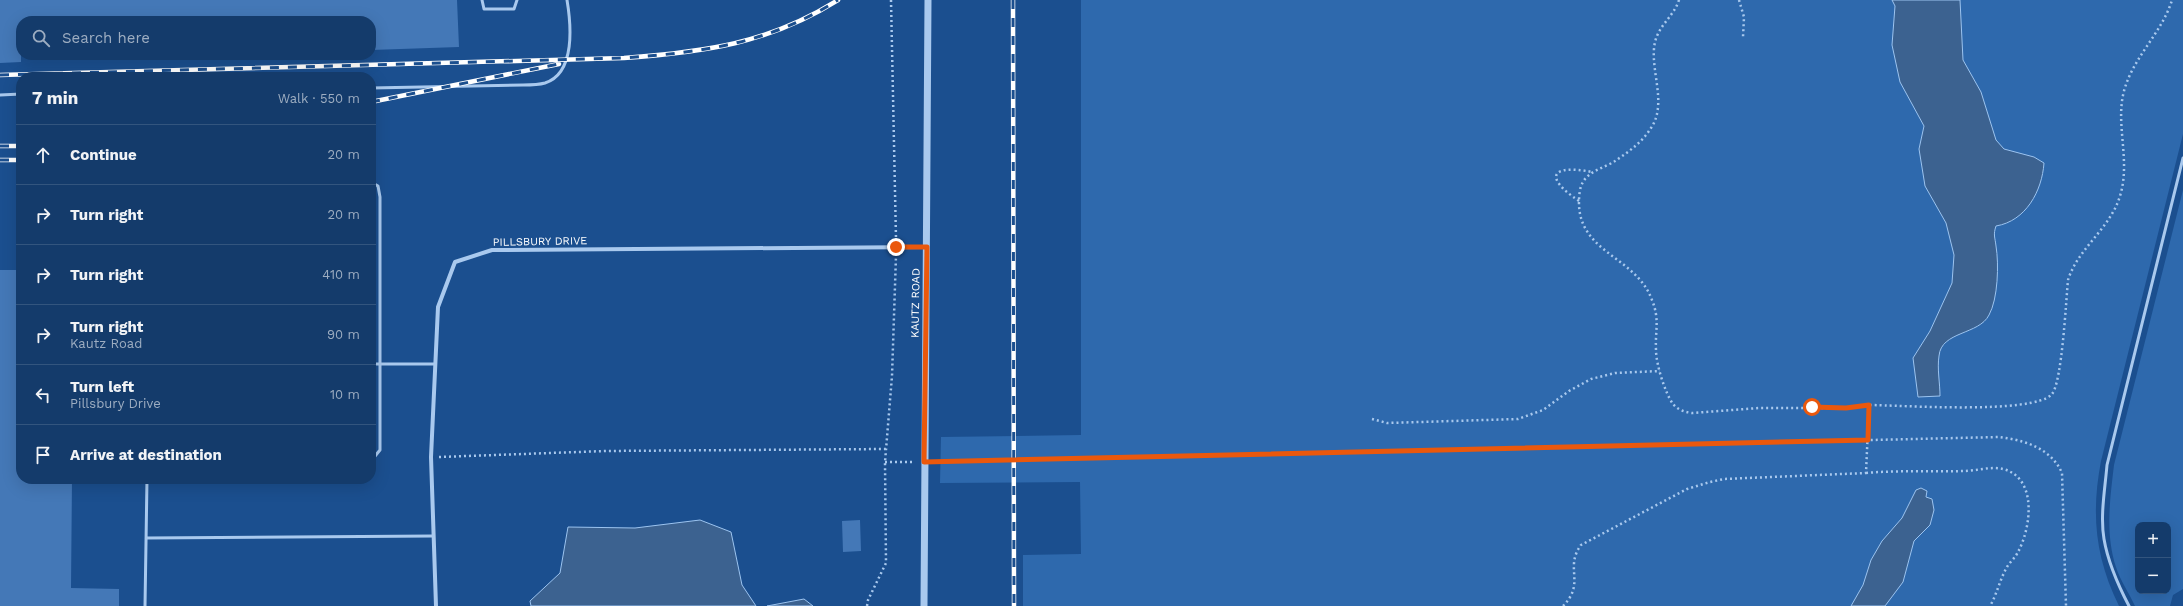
<!DOCTYPE html>
<html lang="en">
<head>
<meta charset="utf-8">
<style>
  body { margin:0; font-family:"Work Sans",sans-serif; background:#1d4271; color:#f1f3f6 }
  .controls { position:absolute; right:12px; bottom:12px; display:grid; overflow:hidden; border-radius:8px; box-shadow:0 4px 16px #0002 }
  .controls button { width:36px; height:36px; display:grid; place-items:center; padding:0; border:0; border-bottom:1px solid #33557e; background:#143b6b; color:#f1f3f6; font:20px sans-serif }
  .stop { position:absolute; width:12px; height:12px; margin:-9px; border:3px solid #ea580c; border-radius:50%; background:#fff }
  .stop.end { background:#ea580c; border-color:#fff; box-shadow:0 1px 4px #0008 }
  .list { margin:0; padding:0; list-style:none }
  h2 { display:flex; justify-content:space-between; align-items:center; height:52px; margin:0; padding:0 16px; font-size:17px }
  h2 small { font-size:13px; font-weight:400; color:#9dadc1 }
  .list li { display:grid; grid-template-columns:26px 1fr auto; gap:12px; align-items:center; box-sizing:border-box; height:60px; padding:0 16px; border-top:1px solid #33557e }
  .list b { display:block; font-size:15px; white-space:nowrap }
  .list p { margin:0; font-size:13px; white-space:nowrap; color:#9dadc1 }
  .list em { font-size:13px; font-style:normal; color:#9dadc1 }
  .icon { flex:none; width:22px; height:22px; fill:none; stroke:currentColor; stroke-width:2; stroke-linecap:round; stroke-linejoin:round }
  .map { position:relative; flex:none; width:2183px; height:606px; overflow:hidden }
  .search { position:absolute; background:#143b6b; box-shadow:0 4px 16px #0002; left:16px; top:16px; width:360px; height:44px; display:flex; align-items:center; gap:10px; box-sizing:border-box; padding:0 14px; border-radius:16px; color:#9dadc1; font-size:15px }
  .panel { position:absolute; background:#143b6b; box-shadow:0 4px 16px #0002; left:16px; top:72px; width:360px; height:412px; border-radius:16px }
  .map>svg:first-child { display:block }
  .green { fill:#2e69ad; fill-rule:evenodd }
  .water { fill:#3c6290; stroke:#9cc4f0 }
  .building { fill:#4478b7 }
  .lines { fill:none; stroke-linecap:round; stroke-linejoin:round }
  .path { stroke:#a9c9ee; stroke-width:2.5; stroke-dasharray:2 3; stroke-linecap:butt }
  .service { stroke:#a9c9ee; stroke-width:3 }
  .minor { stroke:#a9c9ee; stroke-width:4 }
  .tertiary { stroke:#a9c9ee; stroke-width:7 }
  .rail-casing { stroke:#fff; stroke-width:4.5 }
  .rail { stroke:#1b4f8f; stroke-width:3; stroke-dasharray:9; stroke-linecap:butt }
  .route { stroke:#ea580c; stroke-width:5 }
  .labels { text-anchor:middle; stroke-width:3; stroke-linejoin:round; paint-order:stroke }
  .street-label { font-size:11px; fill:#fff; stroke:#1b4f8f }
</style>
</head>
<body>
<div class="map">
<svg width="2183" height="606" viewBox="0 0 2183 606">
  <rect width="100%" height="100%" fill="#1b4f8f"/>
  <path class="green" d="M1081,0h1102v134l-82,327c-10,53 -6,96 18,145h-1096v-51l58,-1 -1,-72 -140,1 1,-46 140,-2z
    M2183,190v399l-10,6 -3,11h-35c-6,-13 -15,-26 -19,-39 -11,-33 -6,-68 -2,-102zM2138,525h30v66h-30z"/>
  <path class="water" d="M1892,0h68l3,60 18,32 15,48 8,9 30,8 10,6c-2,28 -18,58 -48,63 -3,9 -1,11 0,20 3,18 2,53 -7,69 -10,20 -48,16 -50,41 -2,13 1,27 1,40l-22,1 -5,-39 17,-27 22,-48 2,-28 -8,-32 -21,-37 -6,-37 5,-23 -24,-44 -8,-37 3,-39z
    M1921,488l6,3 -1,6 6,2 2,11 -4,15 -16,16 -11,41 -18,24h-34l12,-21 8,-25 11,-19 20,-23 14,-28z
    M700,520l31,12 11,53 14,21h-225l-1,-5 30,-28 8,-46 67,1z
    M804,599l9,7h-46z"/>
  <path class="building" d="M0,0h457l2,47 -88,3v-29h-350v41l-21,1z
    M0,270h21v209h51l-1,109 48,1v17h-119z
    M860,520l1,31 -18,1 -1,-31z"/>
  <g class="lines">
    <path class="path" d="M891,0l5,239
      M1679,0c-5,16 -20,25 -24,42 -6,27 13,61 -4,86 -8,13 -20,22 -33,31 -13,10 -34,11 -38,31 -10,63 55,63 72,110 8,20 3,30 4,50 0,14 9,43 17,54 5,6 12,8 19,9l67,-5h87l23,-3
      M1739,0l5,17 -1,20
      M1579,201c-36,-24 -28,-37 13,-29
      M1372,419l15,4 131,-4 25,-9 26,-19 22,-12 24,-6 45,-2
      M439,457l167,-6 280,-2
      M885,462h30
      M936,462l1063,-25c25,3 52,11 63,36l4,133
      M1866,473c33,-3 65,-1 97,-2 13,0 28,-5 40,-2 35,9 28,59 15,83 -3,6 -8,10 -11,15 -7,12 -10,27 -17,39
      M867,606l1,-6 18,-37 -1,-101 7,-86 4,-120
      M1563,606c23,-23 1,-38 18,-61l106,-56 23,-7 14,-3 142,-6 3,-68c30,0 165,10 183,-11 10,-12 14,-93 16,-114 10,-32 42,-51 52,-84 11,-35 -5,-72 4,-105 9,-34 38,-58 48,-91"/>
    <path class="service" d="M482,0l2,9h30l3,-9
      M371,88l152,-3c7,0 15,0 22,-2 31,-10 26,-59 22,-83
      M0,95l21,-1
      M371,182l7,4 2,11v253l-9,11
      M371,364h64
      M146,538l287,-2
      M145,606l2,-127
      M2129,606c-11,-21 -21,-43 -25,-67 -4,-23 1,-50 3,-74l76,-307"/>
    <path class="minor" d="M436,606l-5,-149 7,-150 17,-45 37,-12 435,-3"/>
    <path class="tertiary" d="M924,606l4,-606"/>
    <defs>
      <path id="rail" d="M1013,0l1,606
        M0,75l624,-17c80,-6 144,-14 214,-58
        M371,102l188,-38
        M0,146h21
        M0,160h21"/>
    </defs>
    <use href="#rail" class="rail-casing"/>
    <use href="#rail" class="rail"/>
  </g>
  <g class="lines">
    <path class="route" d="M896,247h31l-3,215 944,-22 1,-35 -23,3 -34,-1"/>
  </g>
  <g class="labels">
    <g class="street-label">
      <text transform="translate(540 241) rotate(-1)" y="4">PILLSBURY DRIVE</text>
      <text transform="translate(915 303) rotate(-89)" y="4">KAUTZ ROAD</text>
    </g>
  </g>
</svg>
<div class="controls">
<button>+</button>
<button>−</button>
</div>
<div class="stop" style="left:1812px;top:407px"></div>
<div class="stop end" style="left:896px;top:247px"></div>
<div class="search"><svg class="icon" aria-label="search" viewBox="0 0 24 24"><circle cx="10" cy="10" r="6"/><path d="M15 15l6 6"/></svg>Search here</div>
<section class="panel">
<h2>7 min<small>Walk · 550 m</small></h2>
<ul class="list">
<li><svg class="icon" aria-label="ahead" viewBox="0 0 24 24"><path d="M12 20V5M6 11l6-6 6 6"/></svg><div><b>Continue</b></div><em>20 m</em></li>
<li><svg class="icon" aria-label="right" viewBox="0 0 24 24"><path d="M7 20v-9h11M14 6l5 5-5 5"/></svg><div><b>Turn right</b></div><em>20 m</em></li>
<li><svg class="icon" aria-label="right" viewBox="0 0 24 24"><path d="M7 20v-9h11M14 6l5 5-5 5"/></svg><div><b>Turn right</b></div><em>410 m</em></li>
<li><svg class="icon" aria-label="right" viewBox="0 0 24 24"><path d="M7 20v-9h11M14 6l5 5-5 5"/></svg><div><b>Turn right</b><p>Kautz Road</p></div><em>90 m</em></li>
<li><svg class="icon" aria-label="left" viewBox="0 0 24 24"><path d="M17 20v-9H6M10 6l-5 5 5 5"/></svg><div><b>Turn left</b><p>Pillsbury Drive</p></div><em>10 m</em></li>
<li><svg class="icon" aria-label="arrive" viewBox="0 0 24 24"><path d="M6 21V4h12l-3 4 3 4H6"/></svg><div><b>Arrive at destination</b></div></li>
</ul>
</section>
</div>
</body>
</html>
